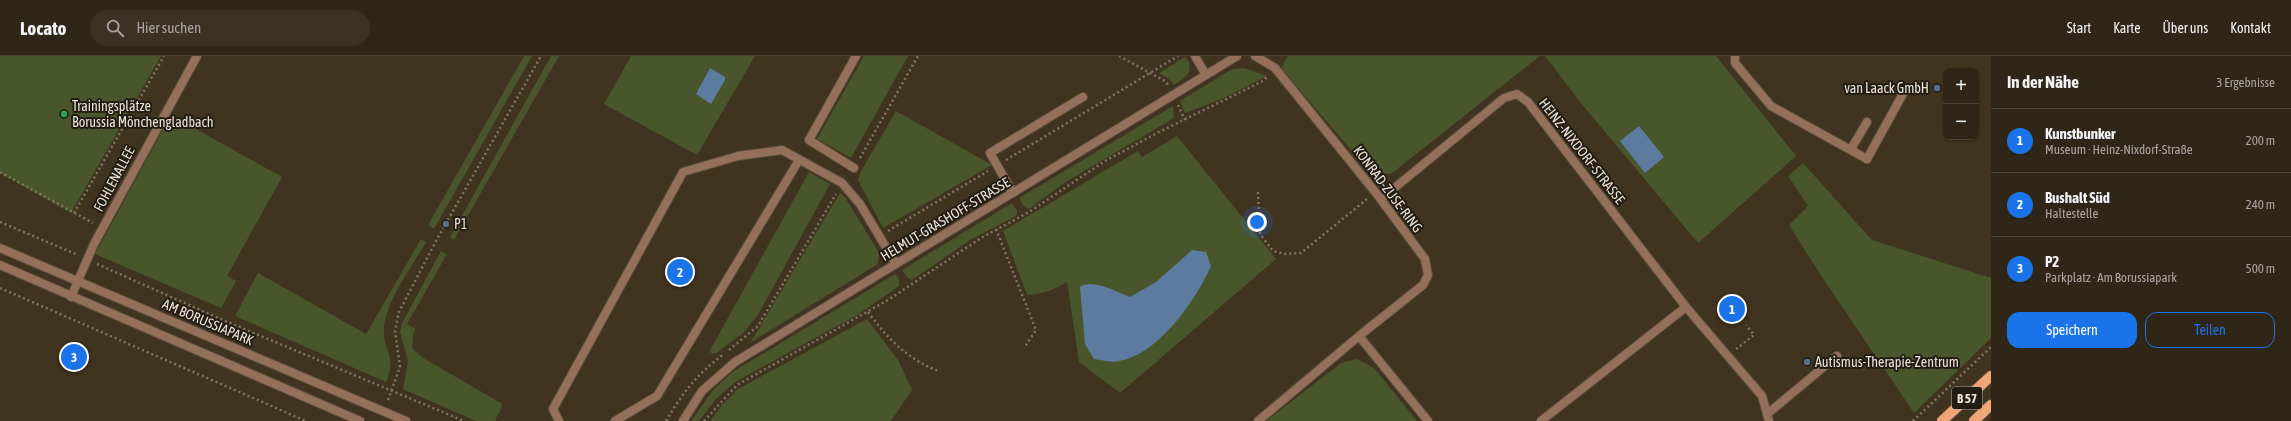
<!DOCTYPE html>
<html lang="de">
<head>
<meta charset="utf-8">
<style>
  body { margin:0; font-family:"Asap Condensed",sans-serif; background:#3c3224; color:#f1f3f6 }
  .controls { position:absolute; right:12px; top:12px; display:grid; overflow:hidden; border-radius:8px; box-shadow:0 1px 3px #0004 }
  .controls button { width:36px; height:36px; display:grid; place-items:center; padding:0; border:0; border-bottom:1px solid #4b4336; background:#302617; color:#f1f3f6; font:20px sans-serif }
  .you { position:absolute; left:1257px; top:166px; width:14px; height:14px; margin:-10px; border:3px solid #fff; border-radius:50%; background:#1a73e8; box-shadow:0 0 0 6px #1a73e833 }
  .badge { display:grid; place-items:center; width:26px; height:26px; border-radius:50%; background:#1a73e8; color:#fff; font-size:13px; font-weight:700 }
  .pin { position:absolute; translate:-50% -50%; border:2px solid #fff; box-shadow:0 1px 4px #0006 }
  .list { margin:0; padding:0; list-style:none }
  h2 { display:flex; justify-content:space-between; align-items:center; height:52px; margin:0; padding:0 16px; font-size:17px }
  h2 small { font-size:13px; font-weight:400; color:#a8a5a1 }
  .list li { display:grid; grid-template-columns:26px 1fr auto; gap:12px; align-items:center; box-sizing:border-box; height:64px; padding:0 16px; border-top:1px solid #4b4336 }
  .list b { display:block; font-size:15px; white-space:nowrap }
  .list p { margin:0; font-size:13px; white-space:nowrap; color:#a8a5a1 }
  .list em { font-size:13px; font-style:normal; color:#a8a5a1 }
  .actions { display:flex; gap:8px; padding:12px 16px }
  .actions a { flex:1; padding:9px 0; border:1px solid #1a73e8; border-radius:12px; text-align:center; font-size:14px; color:#1a73e8 }
  .actions .main { background:#1a73e8; color:#fff }
  .icon { flex:none; width:22px; height:22px; fill:none; stroke:currentColor; stroke-width:2; stroke-linecap:round; stroke-linejoin:round }
  .map { position:relative; flex:none; width:1991px; height:365px; overflow:hidden }
  header { display:flex; align-items:center; gap:24px; box-sizing:border-box; height:56px; padding:0 20px; background:#302617; border-bottom:1px solid #4b4336 }
  header strong { font-size:19px }
  nav { display:flex; gap:22px; margin-inline-start:auto; font-size:14px }
  .search { width:280px; height:36px; background:#3c3224; display:flex; align-items:center; gap:10px; box-sizing:border-box; padding:0 14px; border-radius:22px; color:#a8a5a1; font-size:15px }
  main { display:flex }
  aside { flex:1; background:#302617 }
  .map>svg:first-child { display:block }
  .green { fill:#49552a }
  .water { fill:#5c7b9f }
  .lines { fill:none; stroke-linecap:round; stroke-linejoin:round }
  .service-casing { stroke:#5b4f3c; stroke-width:10 }
  .pedestrian-casing { stroke:#5b4f3c; stroke-width:10 }
  .minor-casing { stroke:#5b4f3c; stroke-width:10 }
  .primary-casing { stroke:#5b4f3c; stroke-width:12 }
  .path { stroke:#807564; stroke-width:2.5; stroke-dasharray:2 3; stroke-linecap:butt }
  .service { stroke:#946f59; stroke-width:8 }
  .pedestrian { stroke:#946f59; stroke-width:8 }
  .minor { stroke:#946f59; stroke-width:8 }
  .primary { stroke:#f1a678; stroke-width:10 }
  .service-dot { fill:#5c6f8a; stroke:#221c13; stroke-width:1.5 }
  .leisure-dot { fill:#2e9e5b; stroke:#221c13; stroke-width:1.5 }
  .labels { text-anchor:middle; stroke-width:4; stroke-linejoin:round; paint-order:stroke }
  .shield { fill:#221c13; stroke:#ada69b; stroke-width:1 }
  .shield-label { font-size:13px; font-weight:bold; fill:#e9e1d5 }
  .poi-label { font-size:14px; fill:#e9e1d5; stroke:#221c13; text-anchor:start }
  .street-label { font-size:14px; fill:#e9e1d5; stroke:#221c13 }
</style>
</head>
<body>
<header>
<strong>Locato</strong>
<div class="search"><svg class="icon" aria-label="search" viewBox="0 0 24 24"><circle cx="10" cy="10" r="6"/><path d="M15 15l6 6"/></svg>Hier suchen</div>
<nav><a>Start</a><a>Karte</a><a>Über uns</a><a>Kontakt</a></nav>
</header>
<main>
<div class="map">
<svg width="1991" height="365" viewBox="0 0 1991 365">
  <rect width="100%" height="100%" fill="#40331f"/>
  <path class="green" d="M0,0h161l-90,157 -71,-40z
    M524,0h8l-98,173 -6,-4z
    M551,0h8l-105,184 -4,-3z
    M631,0h124l-58,99 -93,-51z
    M864,0h44l-57,102 -34,-19z
    M1288,0h252l-149,118 -18,-2 -15,-14 -77,-90z
    M1545,0h171l80,100 -98,87 -118,-141z
    M1185,1l4,5c3,13 -5,17 -15,23l-4,-5 -11,-7z
    M1244,12l23,8 -43,22 -39,15 -5,-12 52,-32z
    M1173,50l1,12 -110,65 -35,26 -6,-4 -4,-7z
    M896,55l96,54 -109,63 -25,-48 2,-7z
    M171,59l111,62 -55,99 9,5 -15,27 -126,-54z
    M1177,80l99,123 -156,134 -41,-31 -12,-80c-13,8 -24,12 -40,13l-24,-64 135,-80 4,6z
    M1803,107l69,77 119,38v60l-77,75 -94,-139 -31,-49 19,-19 -20,-30z
    M809,116l21,12 -72,131 -15,18 -28,21 -6,-2z
    M840,137l5,4 34,56 -1,11 -128,79z
    M1012,147l5,8 -1,5 -46,24 -58,40 -4,-2 -6,-8z
    M421,183l5,3c-13,24 -40,58 -42,86 -2,22 14,27 2,54l-151,-66 23,-43 108,61z
    M441,195l6,3 -40,70 9,5 -3,5 -1,14 11,10 78,45 1,4 -7,14h-19l-73,-32 5,-28 -8,-29 1,-7z
    M895,218l4,4v8l-40,28 -124,68 -20,18 -16,21h-8l23,-32 20,-18z
    M867,263l31,41 14,30 -21,31h-181l12,-16 16,-16z
    M1357,303l17,9 43,53h-151l75,-58z"/>
  <path class="water" d="M710,12l15,9v3l-14,24 -15,-10z
    M1639,70l25,31 -19,16 -25,-32z
    M1192,194l14,2 5,14c-15,34 -53,89 -92,95 -8,2 -18,-1 -25,-2l-9,-15 -5,-57c13,-9 36,5 50,10l26,-15z"/>
  <g class="lines">
    <defs>
      <path id="service" d="M1851,93l16,-27
        M1867,103l38,-69 -6,-3
        M1013,137l-23,-40 93,-56
        M71,241l23,-53 103,-188
        M1767,358l70,-58
        M559,365l-6,-12 130,-237 55,-16 44,-6 60,33 18,21 36,60
        M615,365l42,-25 142,-236"/>
      <path id="pedestrian" d="M1195,0l11,19
        M854,112l-45,-28 47,-84"/>
      <path id="minor" d="M1255,0l20,12 101,125 49,66 3,16 -5,10 -64,51
        M1735,0v7l36,43 96,53
        M1381,143l123,-101 13,-4 11,8 158,205 76,89 7,25
        M0,192l406,173
        M0,209l360,156
        M683,365l19,-30 33,-29 502,-306
        M1258,365l101,-85 69,85
        M1541,365l145,-114"/>
      <path id="primary" d="M1942,365l49,-45
        M1974,365l17,-16"/>
    </defs>
    <use href="#service" class="service-casing"/>
    <use href="#pedestrian" class="pedestrian-casing"/>
    <use href="#minor" class="minor-casing"/>
    <use href="#primary" class="primary-casing"/>
    <path class="path" d="M1119,0l46,25 3,4
      M1178,49l7,15
      M860,102l58,-102
      M1006,104l172,-104
      M0,116l93,51
      M1258,136l2,42 13,17 12,3 16,-1 66,-54
      M74,157l90,-157
      M0,166l78,33
      M996,173l40,101 -12,18
      M888,175l100,-60
      M97,208l128,57 239,100
      M0,232l306,133
      M868,256c19,26 40,48 71,59
      M1736,293l18,-14 -8,-10
      M729,294l29,-24 78,-132
      M388,344l12,-33 -5,-36 4,-19 38,-73 104,-183
      M666,365c18,-30 30,-46 58,-67
      M704,365l33,-36 151,-85 93,-62 48,-26 76,-51 54,-29 104,-51 5,-5
      M1913,365l78,-74"/>
    <use href="#service" class="service"/>
    <use href="#pedestrian" class="pedestrian"/>
    <use href="#minor" class="minor"/>
    <use href="#primary" class="primary"/>
  </g>
  <g class="service-dot">
    <circle cx="1937" cy="32" r="4"/>
    <circle cx="446" cy="168" r="4"/>
    <circle cx="1807" cy="306" r="4"/>
  </g>
  <circle class="leisure-dot" cx="64" cy="58" r="4"/>
  <g class="labels">
    <rect class="shield" x="1952" y="331" width="30" height="22" rx="3"/>
    <g class="shield-label">
      <text x="1967" y="347">B 57</text>
    </g>
    <g class="poi-label">
      <text x="1929" y="37" text-anchor="end">van Laack GmbH</text>
      <text x="72" y="55">Trainingsplätze<tspan x="72" dy="16">Borussia Mönchengladbach</tspan></text>
      <text x="454" y="173">P1</text>
      <text x="1815" y="311">Autismus-Therapie-Zentrum</text>
    </g>
    <g class="street-label">
      <text transform="translate(1582 95) rotate(52)" y="5">HEINZ-NIXDORF-STRASSE</text>
      <text transform="translate(114 123) rotate(-62)" y="5">FOHLENALLEE</text>
      <text transform="translate(1388 133) rotate(53)" y="5">KONRAD-ZUSE-RING</text>
      <text transform="translate(945 163) rotate(-31)" y="5">HELMUT-GRASHOFF-STRASSE</text>
      <text transform="translate(208 266) rotate(23)" y="5">AM BORUSSIAPARK</text>
    </g>
  </g>
</svg>
<div class="controls">
<button>+</button>
<button>−</button>
</div>
<div class="you"></div>
<div class="pin badge" style="left:1732px;top:253px">1</div>
<div class="pin badge" style="left:680px;top:216px">2</div>
<div class="pin badge" style="left:74px;top:301px">3</div>
</div>
<aside>
<h2>In der Nähe<small>3 Ergebnisse</small></h2>
<ul class="list">
<li><span class="badge">1</span><div><b>Kunstbunker</b><p>Museum · Heinz-Nixdorf-Straße</p></div><em>200 m</em></li>
<li><span class="badge">2</span><div><b>Bushalt Süd</b><p>Haltestelle</p></div><em>240 m</em></li>
<li><span class="badge">3</span><div><b>P2</b><p>Parkplatz · Am Borussiapark</p></div><em>500 m</em></li>
</ul>
<div class="actions"><a class="main">Speichern</a><a>Teilen</a></div>
</aside>
</main>
</body>
</html>
